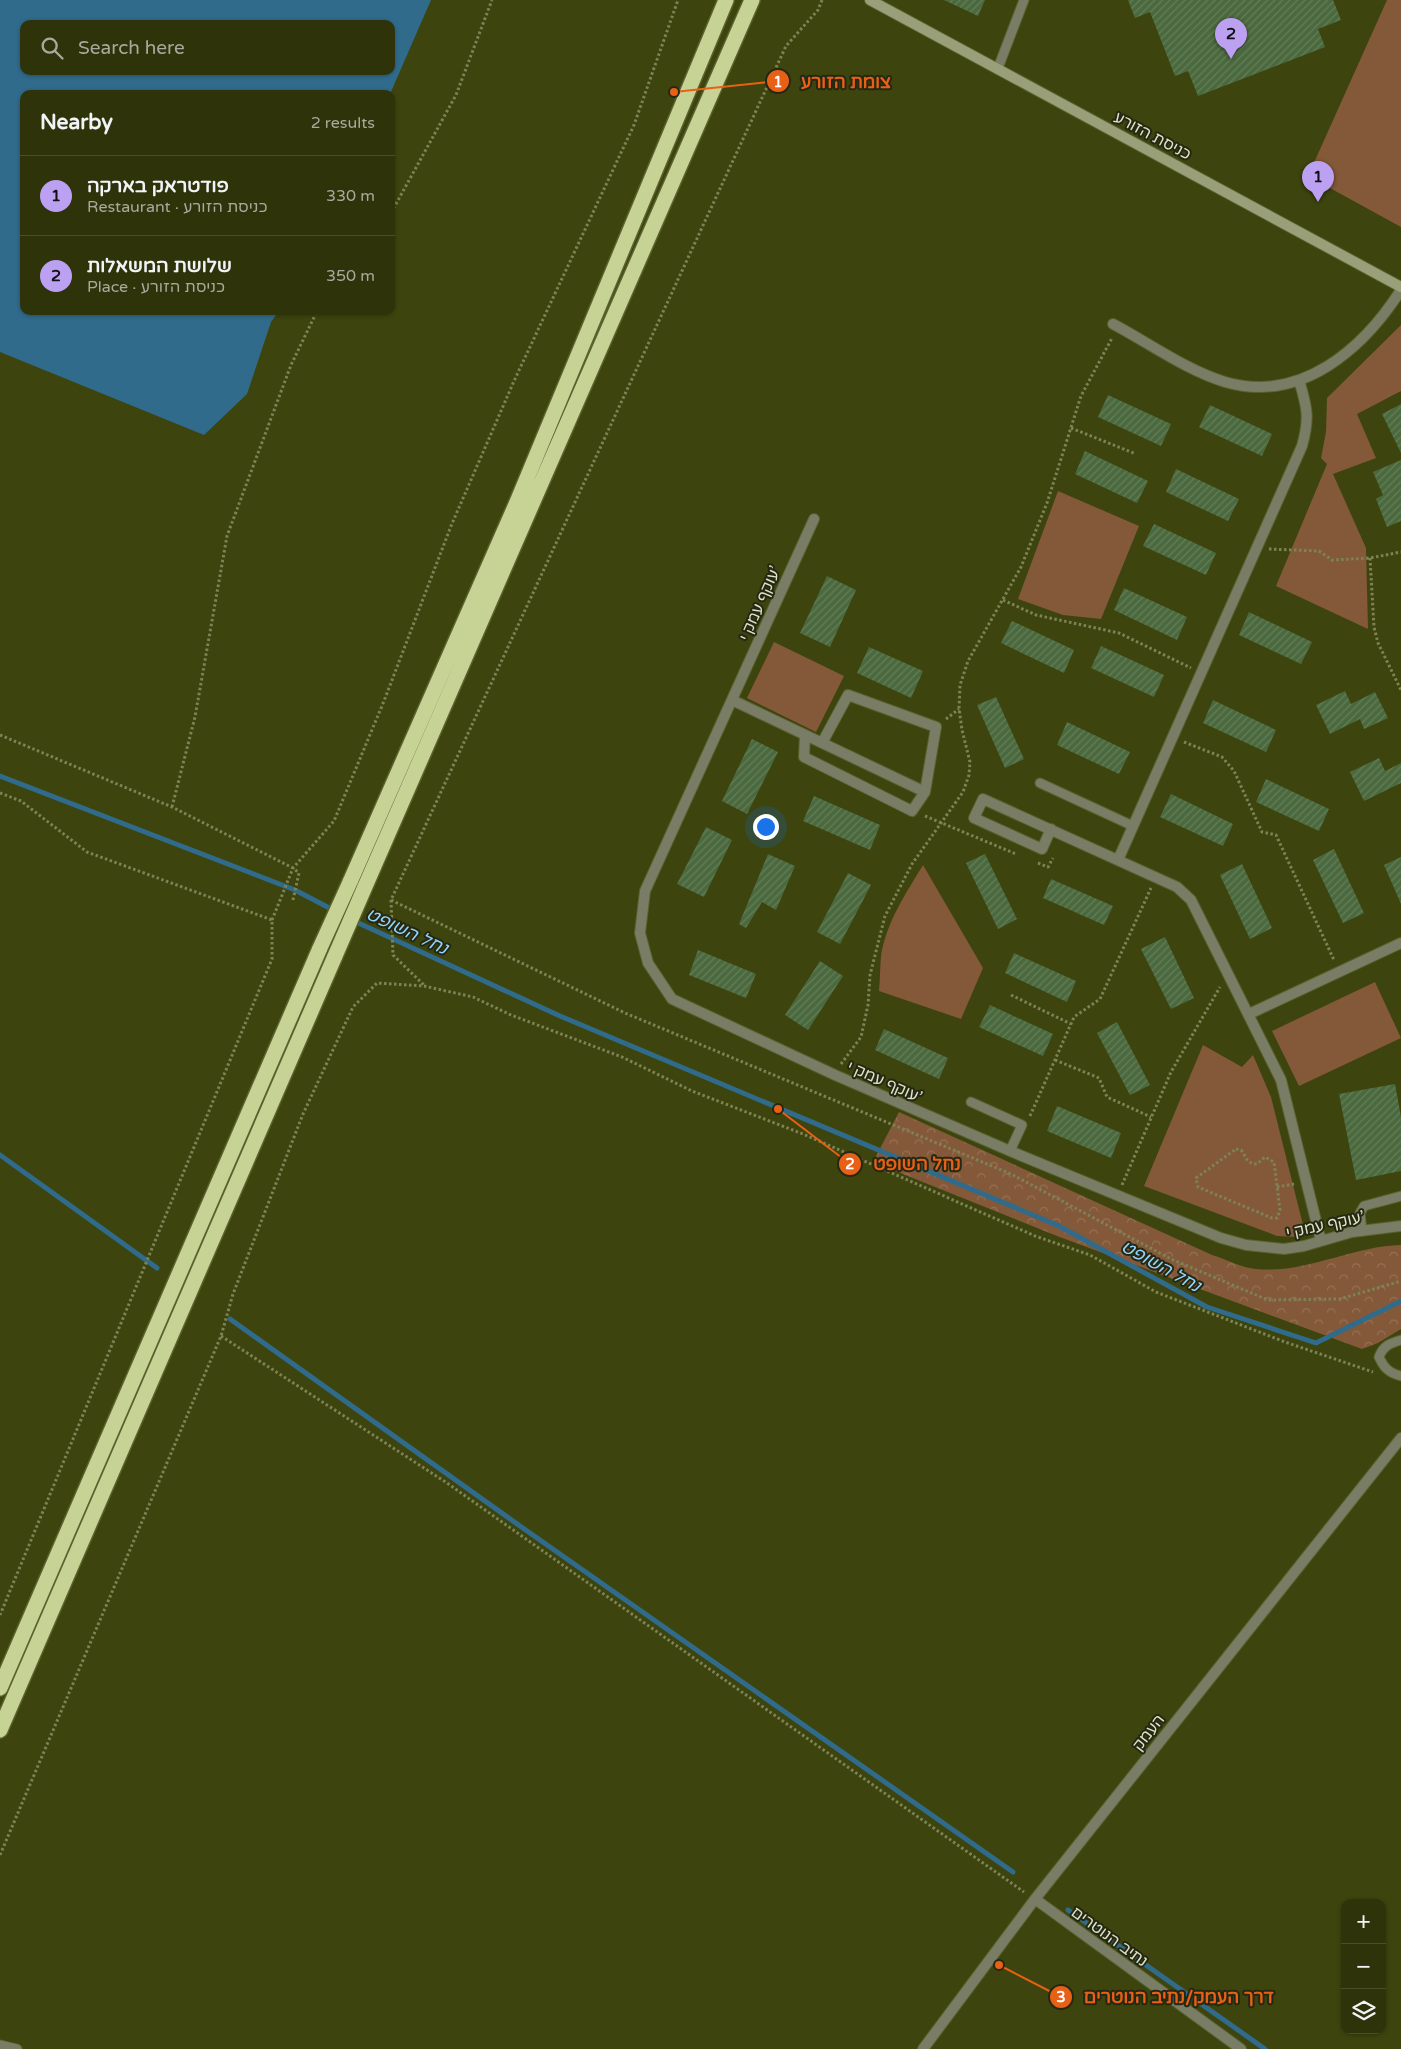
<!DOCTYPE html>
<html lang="en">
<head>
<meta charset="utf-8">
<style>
  body { margin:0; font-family:"Varela Round",Heebo,sans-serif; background:#363b13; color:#f1f3f6 }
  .controls { position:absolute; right:15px; bottom:15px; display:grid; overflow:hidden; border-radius:10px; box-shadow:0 1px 4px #0004 }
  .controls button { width:45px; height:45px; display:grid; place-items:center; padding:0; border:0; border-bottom:1px solid #494e2b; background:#2e330a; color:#f1f3f6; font:25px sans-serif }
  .you { position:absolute; left:765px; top:826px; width:18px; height:18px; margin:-12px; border:4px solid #fff; border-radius:50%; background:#1a73e8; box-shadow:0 0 0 8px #1a73e833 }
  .badge { display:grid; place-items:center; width:32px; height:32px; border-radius:50%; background:#bca0f2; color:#111; font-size:16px; font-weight:700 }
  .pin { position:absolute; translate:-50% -41px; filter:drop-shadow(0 1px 2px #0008) }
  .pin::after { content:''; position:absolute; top:26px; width:18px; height:15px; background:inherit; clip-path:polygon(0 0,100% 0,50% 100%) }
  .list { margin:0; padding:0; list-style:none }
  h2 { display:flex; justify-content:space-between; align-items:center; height:65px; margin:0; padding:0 20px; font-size:21px }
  h2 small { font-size:16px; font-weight:400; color:#a7aa9c }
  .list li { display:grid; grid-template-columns:32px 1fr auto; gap:15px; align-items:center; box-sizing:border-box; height:80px; padding:0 20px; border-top:1px solid #494e2b }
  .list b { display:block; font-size:19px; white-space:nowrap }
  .list p { margin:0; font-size:16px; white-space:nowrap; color:#a7aa9c }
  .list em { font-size:16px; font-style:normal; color:#a7aa9c }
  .icon { flex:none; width:28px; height:28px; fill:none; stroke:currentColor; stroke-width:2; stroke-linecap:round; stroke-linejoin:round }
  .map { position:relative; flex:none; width:1401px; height:2049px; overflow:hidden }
  .search { position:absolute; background:#2e330a; box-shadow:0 1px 4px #0004; left:20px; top:20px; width:375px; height:55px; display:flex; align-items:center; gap:12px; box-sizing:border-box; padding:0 18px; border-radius:10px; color:#a7aa9c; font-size:19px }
  .panel { position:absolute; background:#2e330a; box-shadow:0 1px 4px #0004; left:20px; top:90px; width:375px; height:225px; border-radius:10px }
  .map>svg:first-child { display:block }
  .green { fill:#845939 }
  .forest { fill:url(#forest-crowns) }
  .water { fill:#306b8c; fill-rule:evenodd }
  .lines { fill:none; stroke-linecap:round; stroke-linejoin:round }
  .stream { stroke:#306b8c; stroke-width:5 }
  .building { fill:url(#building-hatch) }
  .lane-casing { stroke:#5a612e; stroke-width:11 }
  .street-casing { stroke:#5a612e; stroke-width:12 }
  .secondary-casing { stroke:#5a612e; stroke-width:12 }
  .highway-casing { stroke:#5a612e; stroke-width:18 }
  .path { stroke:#7d8356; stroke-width:3; stroke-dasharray:2.5 2.5; stroke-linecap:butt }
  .lane { stroke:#797d65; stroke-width:9 }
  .street { stroke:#797d65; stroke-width:10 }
  .secondary { stroke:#99a079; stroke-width:10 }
  .highway { stroke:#c7d295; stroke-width:15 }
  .highway-bridge-casing { stroke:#5a612e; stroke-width:18; stroke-linecap:butt }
  .highway-bridge { stroke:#c7d295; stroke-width:15 }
  .labels { text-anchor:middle; stroke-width:4; stroke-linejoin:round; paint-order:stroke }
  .street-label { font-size:16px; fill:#dee3c7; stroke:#252812 }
  .water-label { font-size:18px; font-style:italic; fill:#91d4fd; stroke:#252812 }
  .leader { fill:none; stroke:#e86015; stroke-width:2 }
  .callout-dot { fill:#e86015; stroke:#252812; stroke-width:2 }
  .mark-label { font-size:15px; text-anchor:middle; font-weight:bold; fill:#fff }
  .callout-label { font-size:18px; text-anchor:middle; font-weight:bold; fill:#e86015; stroke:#252812; stroke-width:4; stroke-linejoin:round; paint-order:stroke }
</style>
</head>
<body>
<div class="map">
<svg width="1401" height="2049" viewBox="0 0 1401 2049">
  <defs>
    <pattern id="forest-crowns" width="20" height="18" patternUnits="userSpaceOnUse" patternTransform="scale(1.25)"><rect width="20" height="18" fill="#845939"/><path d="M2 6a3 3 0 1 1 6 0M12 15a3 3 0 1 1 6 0" fill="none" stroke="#957154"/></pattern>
    <pattern id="building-hatch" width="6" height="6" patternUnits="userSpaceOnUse" patternTransform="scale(1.25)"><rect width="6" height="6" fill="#4b693e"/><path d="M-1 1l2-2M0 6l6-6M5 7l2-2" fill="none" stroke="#647e58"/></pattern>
  </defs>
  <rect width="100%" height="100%" fill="#3d440d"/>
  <path class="green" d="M1387,0h14v227l-93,-51z
    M1401,325v66l-44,23 19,44 -43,16 33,74 2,81 -92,-43 51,-122 -6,-6 5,-26 1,-34z
    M1058,491l81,35 -38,93 -38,-4 -45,-16z
    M774,642l70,34 -28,56 -69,-34z
    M923,865l60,103 -22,51 -82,-28c1,-11 1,-23 2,-35 5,-33 25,-63 42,-91z
    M1375,982l26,56 -102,48 -27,-55z
    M1203,1045l39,22 11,-12 18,42 33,132 -7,8 -20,-1 -133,-50z"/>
  <path class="forest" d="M899,1112l313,143c14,4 30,13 44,14 50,5 96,-23 145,-24v84l-23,14 -16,6 -305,-113 -184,-74z"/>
  <path class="water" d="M0,0h431l-41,94h-366v217h255l-8,11 -24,72 -43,41 -204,-83zM24,24h367v47h-367z"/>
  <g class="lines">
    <path class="stream" d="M0,776l295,114 40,21
      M352,920l208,96 499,210 148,81 109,36 85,-42
      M0,1155l157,113
      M230,1319l290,207 493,346
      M1068,1910l197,139"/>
  </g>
  <path class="building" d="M944,0h41l-7,16z
    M1128,0h205l8,20 -23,9 7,18 -127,49 -10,-25 -13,5 -25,-64 -15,6z
    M1108,395l63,29 -10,22 -63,-29z
    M1401,404v49l-19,-39z
    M1210,405l62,29 -10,22 -63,-29z
    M1085,451l63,30 -11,22 -62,-29z
    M1401,460v61l-14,6 -11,-28 7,-4 -10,-23z
    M1176,469l63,30 -11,22 -62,-29z
    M1154,524l62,29 -10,22 -63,-29z
    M827,576l29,14 -26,57 -30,-14z
    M1124,588l63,29 -10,23 -63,-30z
    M1249,612l63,30 -11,22 -62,-29z
    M1012,621l62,29 -10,23 -63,-30z
    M1101,646l63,29 -10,22 -63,-29z
    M869,647l54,24 -12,27 -54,-25z
    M1345,691l6,13 24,-12 13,26 -24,11 -4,-10 -30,15 -14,-29z
    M996,697l28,62 -19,9 -28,-63z
    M1213,700l63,30 -10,22 -63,-29z
    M1067,722l63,30 -11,22 -62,-29z
    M752,739l26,13 -31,62 -25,-13z
    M1379,758l6,13 16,-8v20l-37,18 -14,-29z
    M1266,779l63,30 -10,22 -63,-29z
    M1171,794l62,30 -10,22 -63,-29z
    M814,796l66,29 -10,25 -67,-29z
    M706,827l26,13 -28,57 -27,-13z
    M1334,849l30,64 -21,10 -30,-63z
    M768,854l27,12 -19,44 -14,-8 -16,26 -7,-4z
    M985,854l32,65 -19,10 -32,-66z
    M1401,857v47l-17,-39z
    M1242,864l30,64 -22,11 -30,-64z
    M848,873l23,12 -31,59 -23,-12z
    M1051,879l62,27 -9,19 -61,-27z
    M1165,937l29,61 -23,11 -30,-60z
    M698,950l58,24 -10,24 -57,-23z
    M1014,953l62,28 -9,21 -62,-29z
    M820,961l23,15 -35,54 -23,-15z
    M990,1005l63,29 -10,22 -64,-29z
    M1117,1022l33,63 -20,10 -33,-62z
    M884,1029l64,29 -9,21 -64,-29z
    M1395,1084l6,33v54l-45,9 -17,-86z
    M1057,1106l64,27 -10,25 -64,-27z"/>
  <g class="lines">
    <defs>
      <path id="lane" d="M998,68l26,-68
        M1040,783l93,43
        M971,1102l51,23 -12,26
        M1362,1231l-2,-18 4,-7 37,-10
        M1401,1340c-11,3 -18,6 -22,17 5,11 10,16 22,19
        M0,2045l17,4"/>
      <path id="street" d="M1113,324c36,19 73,46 112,58 76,22 138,-33 176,-92
        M814,519l-169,372 -5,42 8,30 24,36 163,76 175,76 211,87 25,7 38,4 20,-3 48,-14 49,-6
        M732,700l193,92 -13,19 -108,-54 1,-22
        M822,743l26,-48 88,32 -11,65
        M1051,829l-9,20 -68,-31 9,-19 194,88 14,13 90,180 40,161
        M1118,860l184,-414c8,-28 5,-39 -3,-66
        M1249,1014l152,-71
        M1035,1899l206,150
        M923,2049l112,-150 366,-461"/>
      <path id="secondary" d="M870,0l531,287"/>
      <path id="highway" d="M350,882l167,-380 209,-502
        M364,889l388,-889
        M0,1688l320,-740
        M0,1730l335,-774"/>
    </defs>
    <use href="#lane" class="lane-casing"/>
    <use href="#street" class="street-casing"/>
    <use href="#secondary" class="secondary-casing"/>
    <use href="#highway" class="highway-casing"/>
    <path class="path" d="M822,0l-4,10 -32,36 -395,854 234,113 386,161 160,85 97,41 72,-1 61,-18
      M391,213l65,-118 36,-95
      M1071,428l65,26
      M1269,549l50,2 13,9 38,-2 31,-6
      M1370,558l4,69 4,16 23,47
      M1003,600l33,15 83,18 72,35
      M946,719l13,-10
      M0,735l172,72 121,61 6,5 -6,27
      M1184,742l38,15 12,14 28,61 14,3 58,125
      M0,793l21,8 66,51 185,68v39l-272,656
      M172,807l23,-90 32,-181 64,-171 26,-54
      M925,816l91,38
      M1038,863l10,4 5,-9
      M391,900l2,55 31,30
      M272,920l21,-52 41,-47 50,-120 67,-175 63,-145 120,-256 44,-125
      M1011,995l60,29
      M1055,1060l44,18 8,19 44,20
      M841,1064l20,-27 7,-32 2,-30 15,-59 27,-52 51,-72 6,-17 1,-13 -8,-32 -3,-22 1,-23 8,-24 53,-94 26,-64 34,-107 31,-58
      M1030,1116l44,-99 26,-18 51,-111
      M1236,1149l5,1c5,6 5,14 16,14l8,-7 9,5 6,48 -3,8h-5l-74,-31 -2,-9z
      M1122,1185l49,-113 49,-85
      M1277,1187l17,-3
      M221,1336l226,147 577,409
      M0,1855l221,-519 12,-42 70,-180 50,-107 24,-24 47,3 49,11 38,18 111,42 70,34 111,43 232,102 55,19 66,37 129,50 88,30"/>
    <use href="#lane" class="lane"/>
    <use href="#street" class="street"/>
    <use href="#secondary" class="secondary"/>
    <use href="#highway" class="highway"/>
    <defs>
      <path id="highway-bridge" d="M320,948l30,-66
        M335,956l29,-67"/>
    </defs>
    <use href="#highway-bridge" class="highway-bridge-casing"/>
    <use href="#highway-bridge" class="highway-bridge"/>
  </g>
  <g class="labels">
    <g class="street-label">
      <text transform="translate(1153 135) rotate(28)" y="6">כניסת הזורע</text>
      <text transform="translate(759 603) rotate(-66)" y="6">עוקף עמק י’</text>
      <text transform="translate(885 1081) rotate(24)" y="6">עוקף עמק י’</text>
      <text transform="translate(1325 1224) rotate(-12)" y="6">עוקף עמק י’</text>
      <text transform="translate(1148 1732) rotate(-52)" y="6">העמק</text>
      <text transform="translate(1110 1936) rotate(36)" y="6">נתיב הנוטרים</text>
    </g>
    <g class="water-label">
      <text transform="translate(407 931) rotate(25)" y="6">נחל השופט</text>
      <text transform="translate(1161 1266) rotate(29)" y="6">נחל השופט</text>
    </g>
  </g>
  <path class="leader" d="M674 92L778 81M778 1109L850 1164M999 1965L1061 1997"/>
  <g class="callout-dot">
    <circle cx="674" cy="92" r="5"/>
    <circle cx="778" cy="1109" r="5"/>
    <circle cx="999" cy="1965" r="5"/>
    <circle cx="778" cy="81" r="12"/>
    <circle cx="850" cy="1164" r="12"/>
    <circle cx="1061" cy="1997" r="12"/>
  </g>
  <g class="mark-label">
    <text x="778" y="87">1</text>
    <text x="850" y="1169">2</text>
    <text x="1061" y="2002">3</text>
  </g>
  <g class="callout-label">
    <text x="846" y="88">צומת הזורע</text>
    <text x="917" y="1170">נחל השופט</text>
    <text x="1179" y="2003">דרך העמק/נתיב הנוטרים</text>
  </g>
</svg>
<div class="controls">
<button>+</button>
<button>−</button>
<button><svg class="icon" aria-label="layers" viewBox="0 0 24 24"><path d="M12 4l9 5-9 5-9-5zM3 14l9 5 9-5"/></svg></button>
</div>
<div class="you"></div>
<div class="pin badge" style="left:1318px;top:202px">1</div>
<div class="pin badge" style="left:1231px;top:59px">2</div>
<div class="search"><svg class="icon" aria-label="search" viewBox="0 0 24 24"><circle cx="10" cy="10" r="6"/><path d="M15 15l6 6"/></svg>Search here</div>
<section class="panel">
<h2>Nearby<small>2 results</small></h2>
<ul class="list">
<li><span class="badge">1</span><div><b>פודטראק בארקה</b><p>Restaurant · כניסת הזורע</p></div><em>330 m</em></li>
<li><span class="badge">2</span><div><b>שלושת המשאלות</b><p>Place · כניסת הזורע</p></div><em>350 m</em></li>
</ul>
</section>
</div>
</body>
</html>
